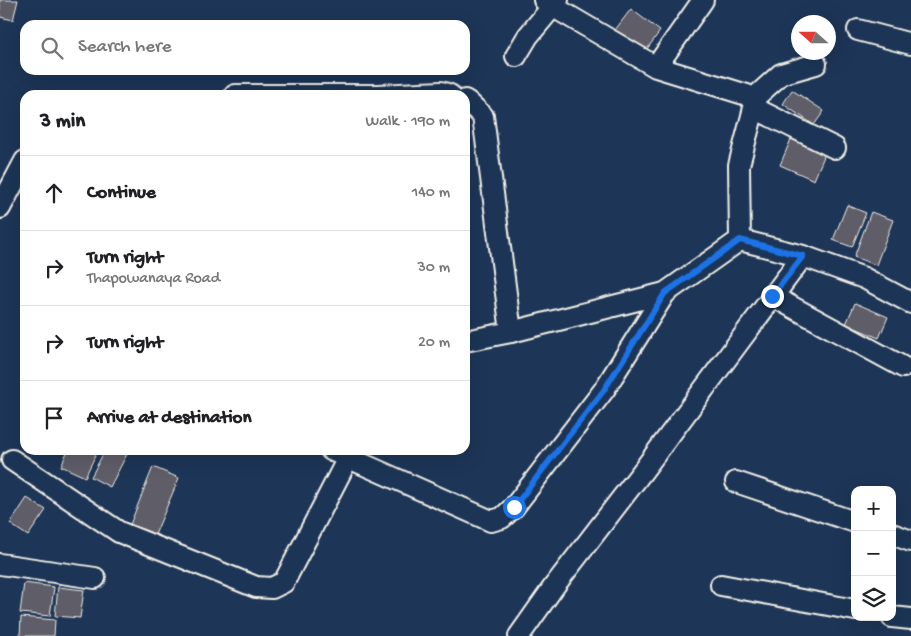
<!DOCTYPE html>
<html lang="en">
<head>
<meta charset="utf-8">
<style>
  body { margin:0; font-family:"Gochi Hand",sans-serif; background:#f2f2f2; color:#202124 }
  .controls { position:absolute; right:15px; bottom:15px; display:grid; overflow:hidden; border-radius:10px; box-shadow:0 5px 20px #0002 }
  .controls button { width:45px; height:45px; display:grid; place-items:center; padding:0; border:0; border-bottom:1px solid #e0e0e0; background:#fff; color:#202124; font:25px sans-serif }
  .compass { position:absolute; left:791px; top:15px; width:45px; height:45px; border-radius:50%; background:#fff; box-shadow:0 5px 20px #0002; rotate:291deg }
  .stop { position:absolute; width:15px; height:15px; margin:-11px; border:4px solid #1a73e8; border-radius:50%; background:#fff }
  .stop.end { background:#1a73e8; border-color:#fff; box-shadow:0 1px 5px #0008 }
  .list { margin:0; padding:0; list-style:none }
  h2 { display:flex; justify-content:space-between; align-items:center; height:65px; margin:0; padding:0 20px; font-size:21px }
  h2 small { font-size:16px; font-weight:400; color:#757577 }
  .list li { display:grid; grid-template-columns:32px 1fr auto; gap:15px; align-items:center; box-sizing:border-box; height:75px; padding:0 20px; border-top:1px solid #e0e0e0 }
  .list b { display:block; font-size:19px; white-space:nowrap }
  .list p { margin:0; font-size:16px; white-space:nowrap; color:#757577 }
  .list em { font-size:16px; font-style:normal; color:#757577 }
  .icon { flex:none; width:28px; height:28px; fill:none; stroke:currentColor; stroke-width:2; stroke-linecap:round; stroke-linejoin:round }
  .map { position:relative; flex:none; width:911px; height:636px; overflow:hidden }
  .search { position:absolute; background:#fff; box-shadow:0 5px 20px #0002; left:20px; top:20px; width:450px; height:55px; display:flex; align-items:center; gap:12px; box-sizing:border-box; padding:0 18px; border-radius:15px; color:#757577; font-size:19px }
  .panel { position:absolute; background:#fff; box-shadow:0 5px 20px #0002; left:20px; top:90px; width:450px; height:365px; border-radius:15px }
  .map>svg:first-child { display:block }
  .building { fill:#5e5d68; stroke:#f4f1e8 }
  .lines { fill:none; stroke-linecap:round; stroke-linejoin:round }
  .minor-casing { stroke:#f4f1e8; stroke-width:24 }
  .minor { stroke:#1d3557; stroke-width:20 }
  .route { stroke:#1a73e8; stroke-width:6 }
</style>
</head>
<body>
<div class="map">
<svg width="911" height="636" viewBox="0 0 911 636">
  <rect width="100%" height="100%" fill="#1d3557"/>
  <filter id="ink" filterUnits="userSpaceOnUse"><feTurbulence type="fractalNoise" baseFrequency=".02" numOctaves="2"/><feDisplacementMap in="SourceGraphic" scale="10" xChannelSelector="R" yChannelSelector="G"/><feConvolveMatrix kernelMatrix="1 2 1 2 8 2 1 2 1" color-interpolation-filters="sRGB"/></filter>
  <g filter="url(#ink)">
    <path class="building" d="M0,0h18l-5,20 -13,-3z
      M631,9l29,22 -18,25 -30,-22z
      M792,90l32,21 -10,14 -31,-21z
      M791,139l34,15 -11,26 -34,-15z
      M847,205l19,8 -14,34 -19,-7z
      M871,212l22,8 -17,45 -22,-8z
      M855,303l33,14 -9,21 -33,-14z
      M25,423v16l-5,-2z
      M68,450h30l-13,27 -24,-11z
      M105,450h14l8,4 -17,33 -19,-10z
      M153,467l26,11 -25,59 -25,-10z
      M27,498l19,12 -18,26 -18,-12z
      M24,583l30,4 -4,29 -30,-3z
      M58,587l26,3 -4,28 -25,-2z
      M21,617l34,3 -1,16h-34z"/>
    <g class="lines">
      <defs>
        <path id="minor" d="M858,30l53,14
          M516,56l12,-20 30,-36
          M656,67l47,-67
          M235,95h143l63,-3 9,3
          M465,100l3,2 15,14 28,216 154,-39 75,-53 -1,-75 15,-57 -2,-8 -5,-5 -91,-28 -104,-61 -8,-6
          M752,100l29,-26 35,-10
          M754,108l81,40
          M0,208l25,-47
          M740,240l63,16 61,22 47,25
          M772,296l131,71
          M465,341l46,-9
          M331,450l160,71 11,-3 12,-11 90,-117 61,-97
          M12,460l107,72 137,55 16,1 12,-6 64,-124
          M736,482l119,40
          M892,534l19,7
          M0,564l95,14
          M721,585l134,25
          M892,617l19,2
          M519,636l36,-51 87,-113 161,-216"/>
      </defs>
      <use href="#minor" class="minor-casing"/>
      <use href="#minor" class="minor"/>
    </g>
  </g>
  <g class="lines" filter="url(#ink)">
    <path class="route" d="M514,507l90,-117 61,-97 75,-53 63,16 -31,40"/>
  </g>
</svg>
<div class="controls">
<button>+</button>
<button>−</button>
<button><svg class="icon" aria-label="layers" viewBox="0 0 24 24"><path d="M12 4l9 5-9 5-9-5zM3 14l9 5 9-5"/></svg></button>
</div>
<svg class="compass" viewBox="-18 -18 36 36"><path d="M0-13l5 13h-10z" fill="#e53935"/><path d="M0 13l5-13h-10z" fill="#757577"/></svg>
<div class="stop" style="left:514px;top:507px"></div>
<div class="stop end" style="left:772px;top:296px"></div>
<div class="search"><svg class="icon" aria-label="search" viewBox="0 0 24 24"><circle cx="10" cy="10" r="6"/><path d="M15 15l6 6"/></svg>Search here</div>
<section class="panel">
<h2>3 min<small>Walk · 190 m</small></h2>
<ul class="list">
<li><svg class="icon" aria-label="ahead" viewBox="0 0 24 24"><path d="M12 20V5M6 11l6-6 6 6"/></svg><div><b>Continue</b></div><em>140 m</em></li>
<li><svg class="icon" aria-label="right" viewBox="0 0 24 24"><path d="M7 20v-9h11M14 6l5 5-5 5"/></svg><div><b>Turn right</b><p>Thapowanaya Road</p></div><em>30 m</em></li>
<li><svg class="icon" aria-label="right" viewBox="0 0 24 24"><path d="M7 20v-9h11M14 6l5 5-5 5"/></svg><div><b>Turn right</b></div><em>20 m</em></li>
<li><svg class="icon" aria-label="arrive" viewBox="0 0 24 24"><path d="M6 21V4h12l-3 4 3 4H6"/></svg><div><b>Arrive at destination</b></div></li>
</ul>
</section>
</div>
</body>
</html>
